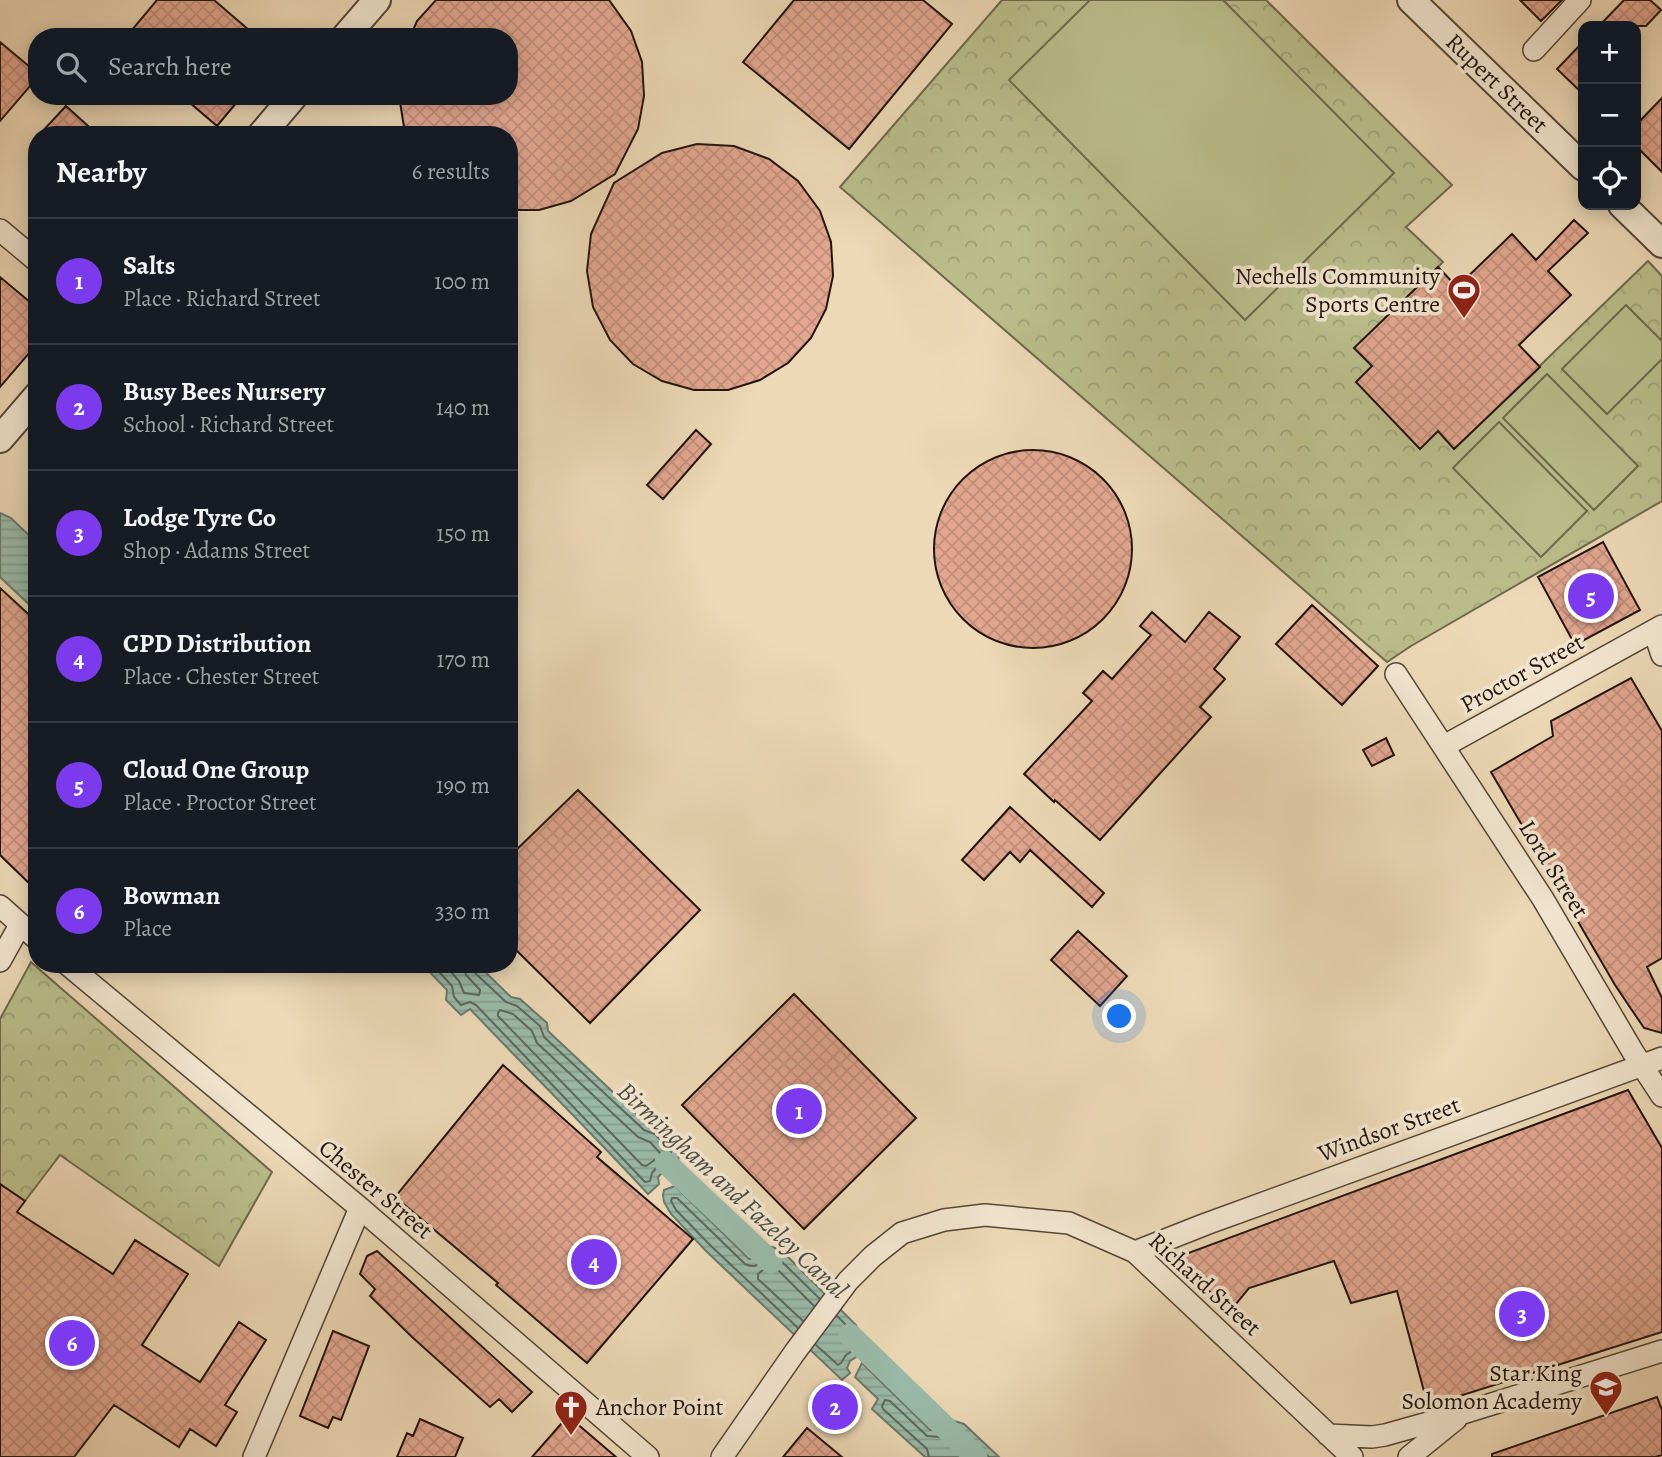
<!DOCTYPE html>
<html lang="en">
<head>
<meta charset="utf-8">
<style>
  body { margin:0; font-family:Alegreya,serif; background:#242831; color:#f1f3f6 }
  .controls { position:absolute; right:21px; top:21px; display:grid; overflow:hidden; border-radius:14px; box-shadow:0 4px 18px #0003 }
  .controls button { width:63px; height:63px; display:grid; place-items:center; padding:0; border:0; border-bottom:2px solid #363941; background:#171b24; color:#f1f3f6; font:35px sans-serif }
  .you { position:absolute; left:1120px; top:1017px; width:24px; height:24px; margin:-18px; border:5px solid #fff; border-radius:50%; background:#1a73e8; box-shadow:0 0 0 10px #1a73e833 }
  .badge { display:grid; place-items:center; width:46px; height:46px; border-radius:50%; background:#7c3aed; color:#fff; font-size:23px; font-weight:700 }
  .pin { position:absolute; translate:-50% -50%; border:4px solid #fff; box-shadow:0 2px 7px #0006 }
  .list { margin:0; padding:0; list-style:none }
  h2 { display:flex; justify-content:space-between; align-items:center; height:91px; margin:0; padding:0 28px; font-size:30px }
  h2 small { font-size:23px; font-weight:400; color:#9ea1a6 }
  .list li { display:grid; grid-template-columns:46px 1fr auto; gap:21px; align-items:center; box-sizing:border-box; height:126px; padding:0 28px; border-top:2px solid #363941 }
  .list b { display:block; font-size:26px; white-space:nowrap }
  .list p { margin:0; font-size:23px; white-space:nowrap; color:#9ea1a6 }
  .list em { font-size:23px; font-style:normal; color:#9ea1a6 }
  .icon { flex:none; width:38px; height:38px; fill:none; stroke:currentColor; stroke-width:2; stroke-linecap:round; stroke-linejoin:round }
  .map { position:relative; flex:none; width:1662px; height:1457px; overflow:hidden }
  .search { position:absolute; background:#171b24; box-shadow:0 4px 18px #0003; left:28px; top:28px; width:490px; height:77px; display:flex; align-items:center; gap:18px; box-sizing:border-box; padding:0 24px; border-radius:28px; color:#9ea1a6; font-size:26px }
  .panel { position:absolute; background:#171b24; box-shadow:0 4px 18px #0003; left:28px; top:126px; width:490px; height:847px; border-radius:28px }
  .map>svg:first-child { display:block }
  .forest { fill:url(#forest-crowns); stroke:#6e6a4d; stroke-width:2 }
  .garden { fill:#bbbe8c; stroke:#6e6a4d; stroke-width:2 }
  .water { fill:url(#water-rules); stroke:#6a796c; stroke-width:2 }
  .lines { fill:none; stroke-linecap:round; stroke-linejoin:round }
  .shore { stroke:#5e685c; stroke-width:2 }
  .canal { stroke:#9abbaa; stroke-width:23 }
  .building { fill:url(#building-cross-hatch); stroke:#22150e; stroke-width:2 }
  .minor-casing { stroke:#554638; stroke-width:24 }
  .tertiary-casing { stroke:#554638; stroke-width:30 }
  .minor { stroke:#f3e6d0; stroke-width:21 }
  .tertiary { stroke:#f3e6d0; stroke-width:26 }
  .labels { text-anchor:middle; stroke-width:7; stroke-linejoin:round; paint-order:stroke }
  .street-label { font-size:24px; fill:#22150e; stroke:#f3e6d0 }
  .poi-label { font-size:24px; fill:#22150e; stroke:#f3e6d0; text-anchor:end }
  .water-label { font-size:26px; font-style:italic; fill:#4c4f45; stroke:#f3e6d0 }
</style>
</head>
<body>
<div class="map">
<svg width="1662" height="1457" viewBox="0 0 1662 1457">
  <defs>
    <pattern id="forest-crowns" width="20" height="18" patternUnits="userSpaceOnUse" patternTransform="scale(1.75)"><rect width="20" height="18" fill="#bbbe8c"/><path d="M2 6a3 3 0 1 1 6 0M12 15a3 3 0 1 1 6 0" fill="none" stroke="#a0a278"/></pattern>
    <pattern id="water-rules" width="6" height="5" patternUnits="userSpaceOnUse" patternTransform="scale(1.75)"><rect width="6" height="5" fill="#9abbaa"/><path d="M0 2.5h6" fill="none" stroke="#84a091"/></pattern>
    <pattern id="building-cross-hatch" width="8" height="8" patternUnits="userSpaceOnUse" patternTransform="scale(1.75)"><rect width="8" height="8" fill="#e3a791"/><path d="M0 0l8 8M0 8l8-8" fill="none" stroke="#c28f7c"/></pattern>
  </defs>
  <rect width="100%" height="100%" fill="#edd9b7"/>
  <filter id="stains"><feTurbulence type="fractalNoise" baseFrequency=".00286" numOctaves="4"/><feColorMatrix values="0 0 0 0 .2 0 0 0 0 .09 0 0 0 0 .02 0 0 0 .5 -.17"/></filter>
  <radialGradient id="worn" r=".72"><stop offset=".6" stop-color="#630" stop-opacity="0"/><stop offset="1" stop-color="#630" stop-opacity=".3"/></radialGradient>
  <path class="forest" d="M1002,0h264l186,185 -46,42 37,35 -88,86 17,18 48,82 18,-17 17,17 193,-187 14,15v225l-251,145 -24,16 -547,-475z
    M31,962l241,210 -53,94 -159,-111 -35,46 -25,-17v-165z"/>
  <path class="garden" d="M1090,0h133l171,173 -149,147 -236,-240z
    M1626,305l36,36v18l-55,55 -45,-45z
    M1547,374l91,92 -44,44 -91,-92z
    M1499,422l88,89 -46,46 -88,-89z"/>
  <path class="water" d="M0,513l11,5 26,25v69l-37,-35z
    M422,964h55l34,33 9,2 27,24 1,8 100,94 10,3 21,22 -1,15 9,17 -25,-9 -4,4 1,7 -11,10c-58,-63 -119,-123 -178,-185l-9,6 -15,-15 1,-10z
    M675,1186l74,73 6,-1 -1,-4 -6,-13 31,8 9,8 68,68 17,32 -12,-3 -11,7 -3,7 3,5 -8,7 -136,-129 -35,-37 -7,-12 -1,-7 1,-5z
    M862,1363l68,67h9l-7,-16 32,10 35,33h-74l-53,-48 6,-10 -23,-22z"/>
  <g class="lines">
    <path class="shore" d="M432,964l20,22 2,11 7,8 9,-3 6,3 169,177 5,-1 2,-8 5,-6 13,-1 1,-14 -16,-18 -11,-4 -100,-93 -4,-11 -23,-20 -11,-4 -32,-30 -2,-8
      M444,964l15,17 5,12 15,2 1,-5 -14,-15 -3,-11
      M500,1010l13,4 19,17 5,12 101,94 12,5 10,11 -1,4 -13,9 -4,-1 -144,-149v-3z
      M803,1321l-45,-42v-5l11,-9h4l41,41
      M798,1328l-87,-82 -35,-36 -5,-9 1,-3h5l68,66c16,7 13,-5 19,-12l12,4 44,43
      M816,1345l22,20 3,-2 5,-8 12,-8c-1,-12 -12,-22 -21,-31
      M929,1457l-2,-8 -44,-40 -1,-3 3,-6 5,1 37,35 13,1 8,-10 13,3 28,27"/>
    <path class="canal" d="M666,1163l105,99
      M850,1335l126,122"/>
  </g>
  <path class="building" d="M157,0h57l43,37h-131z
    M436,0h173l22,31 11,31 2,34 -6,33 -23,45 -44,27 -32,9h-30v-75h-101l-4,-8 -5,-31h110v-59h-99l7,-16z
    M794,0h129l29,24 -103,125 -106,-87z
    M1520,0h42l-21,21z
    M1624,0h26l11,10 -15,16h-47z
    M0,42l37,31v5l-37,43z
    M1583,42v52l-26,-25z
    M182,96h60l-25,30z
    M1662,98v74l-26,-26v-21z
    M66,106l32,29h-59z
    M697,144l37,2 35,13 29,22 22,30 11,31 2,34 -7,33 -15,29 -23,25 -28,17 -32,10h-34l-32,-9 -29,-17 -23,-24 -17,-33 -6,-36 4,-37 23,-51 48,-30z
    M1574,220l14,13 -40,38 23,24 -52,50 21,22 -86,82 -16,-18 -18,18 -64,-67 16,-16 -18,-18 84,-81 19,20 55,-53 24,26z
    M0,277l37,31v36l-37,43z
    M696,430l15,14 -48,55 -16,-14z
    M934 549a99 99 0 1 1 198 0a99 99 0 1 1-198 0Z
    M1603,542l37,68 -65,35 -37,-68z
    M0,588l37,34v269l-37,-36z
    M1312,605l66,61 -36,39 -66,-61z
    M1152,612l33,30 24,-30 31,25 -26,32 11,10 -25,28 11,10 -111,123 -45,-40 -1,2 -30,-28 68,-73 -9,-8 20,-22 9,8 39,-44 -11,-9z
    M1631,678l31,53v227l-15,9 15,31v35l-18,-5 -29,-43 -124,-213 62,-36 -2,-15z
    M1386,738l8,17 -22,11 -9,-16z
    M578,790l122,120 -110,113 -81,-80v-86z
    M1010,807l94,86 -12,14 -62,-57 -10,12 -10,-10 -26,28 -22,-20z
    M1078,931l49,45 -27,30 -49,-46z
    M794,994l122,124 -112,111 -122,-124z
    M503,1065l98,87 -4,5 96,82 -106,124 -91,-78 2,-2 -103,-86z
    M1628,1090l34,58v184l-234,74 -31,-115 -46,12 -17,-42 -85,27 -18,22 -53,-46 5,-9z
    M0,1184l25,17 -8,11 96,62 22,-34 53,34 -46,71 58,37 39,-60 27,18 -41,65 12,7 -21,34 -26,-17 -11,18 -65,-42 -40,52h-74z
    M377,1251l155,141 -20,20 -13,-13 -9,8 -78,-70 -42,-41 5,-7 -15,-15 7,-18z
    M333,1331l36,15 -28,74 -8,-3 -5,11 -28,-12z
    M1657,1397l5,13v45l-7,2h-163v-3z
    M568,1416l48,41h-84z
    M420,1419l43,19 -8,19h-58l10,-24 6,3z
    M807,1428l35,29h-59z"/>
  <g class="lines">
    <defs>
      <path id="minor" d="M1534,50l46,-50
        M0,230l37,31
        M1654,631l8,24
        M1396,674l147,225 90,153 29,44
        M1444,746l218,-120
        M0,906l37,33
        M0,961l20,-36
        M67,964l293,244 288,249
        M1135,1252l71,-28 456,-166
        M1328,1435l44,2 13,-2 78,-22 199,-62
        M254,1457l106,-249
        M722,1457l73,-105 53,-71 25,-25 29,-23 42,-13 41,-5 84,8 66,29 217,205
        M1409,1457l47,-38"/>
      <path id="tertiary" d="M1411,0l172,167
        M345,37l32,-37
        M261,135l33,-39
        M1622,205l40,39
        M0,439l37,-43"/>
    </defs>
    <use href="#minor" class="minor-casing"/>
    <use href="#tertiary" class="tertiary-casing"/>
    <use href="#minor" class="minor"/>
    <use href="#tertiary" class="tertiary"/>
  </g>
  <defs>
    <symbol id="stadium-pin" viewBox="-11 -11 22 30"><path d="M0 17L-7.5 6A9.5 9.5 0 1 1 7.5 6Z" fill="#8f2418" stroke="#f3e6d0"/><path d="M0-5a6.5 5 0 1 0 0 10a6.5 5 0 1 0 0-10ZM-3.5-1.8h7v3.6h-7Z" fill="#fff"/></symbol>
    <symbol id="school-pin" viewBox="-11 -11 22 30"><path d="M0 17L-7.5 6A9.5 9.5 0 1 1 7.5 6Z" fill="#8f2418" stroke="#f3e6d0"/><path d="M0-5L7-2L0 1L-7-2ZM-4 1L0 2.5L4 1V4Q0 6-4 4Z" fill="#fff"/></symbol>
    <symbol id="church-pin" viewBox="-11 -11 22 30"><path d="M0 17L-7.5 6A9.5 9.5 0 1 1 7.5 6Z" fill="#8f2418" stroke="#f3e6d0"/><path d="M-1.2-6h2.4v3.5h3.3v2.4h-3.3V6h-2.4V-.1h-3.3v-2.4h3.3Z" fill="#fff"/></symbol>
  </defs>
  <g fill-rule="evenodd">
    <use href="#stadium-pin" x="1445" y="271" width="38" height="52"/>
    <use href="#school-pin" x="1587" y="1368" width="38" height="52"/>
    <use href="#church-pin" x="552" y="1388" width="38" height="52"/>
  </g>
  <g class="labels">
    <g class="street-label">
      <text transform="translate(1497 83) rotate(44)" y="8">Rupert Street</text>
      <text transform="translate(1522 673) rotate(-29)" y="8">Proctor Street</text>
      <text transform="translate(1554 869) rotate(58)" y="8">Lord Street</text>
      <text transform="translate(1389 1129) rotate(-20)" y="8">Windsor Street</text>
      <text transform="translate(376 1189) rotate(40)" y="8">Chester Street</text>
      <text transform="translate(1205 1284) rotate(42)" y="8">Richard Street</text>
    </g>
    <g class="poi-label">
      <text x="1440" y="284">Nechells Community<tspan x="1440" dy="28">Sports Centre</tspan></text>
      <text x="1582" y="1381">Star King<tspan x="1582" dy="28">Solomon Academy</tspan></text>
      <text x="596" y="1415" text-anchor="start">Anchor Point</text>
    </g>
    <g class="water-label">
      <text transform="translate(733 1190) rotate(43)" y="9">Birmingham and Fazeley Canal</text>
    </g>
  </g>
  <rect width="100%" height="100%" filter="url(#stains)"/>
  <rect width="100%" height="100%" fill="url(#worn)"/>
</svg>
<div class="controls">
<button>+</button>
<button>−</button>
<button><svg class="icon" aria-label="locate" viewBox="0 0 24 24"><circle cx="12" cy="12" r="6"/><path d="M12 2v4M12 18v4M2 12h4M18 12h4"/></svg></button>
</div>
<div class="you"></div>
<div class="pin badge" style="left:799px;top:1111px">1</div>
<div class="pin badge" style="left:835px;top:1407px">2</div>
<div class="pin badge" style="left:1522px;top:1314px">3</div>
<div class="pin badge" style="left:594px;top:1262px">4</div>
<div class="pin badge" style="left:1591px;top:596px">5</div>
<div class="pin badge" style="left:72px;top:1343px">6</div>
<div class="search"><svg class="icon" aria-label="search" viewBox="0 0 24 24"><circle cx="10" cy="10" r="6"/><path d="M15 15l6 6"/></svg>Search here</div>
<section class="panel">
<h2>Nearby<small>6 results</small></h2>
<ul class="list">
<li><span class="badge">1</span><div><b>Salts</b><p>Place · Richard Street</p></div><em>100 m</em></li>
<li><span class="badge">2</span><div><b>Busy Bees Nursery</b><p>School · Richard Street</p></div><em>140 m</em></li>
<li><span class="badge">3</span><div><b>Lodge Tyre Co</b><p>Shop · Adams Street</p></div><em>150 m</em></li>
<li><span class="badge">4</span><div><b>CPD Distribution</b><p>Place · Chester Street</p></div><em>170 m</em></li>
<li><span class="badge">5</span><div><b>Cloud One Group</b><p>Place · Proctor Street</p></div><em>190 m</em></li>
<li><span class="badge">6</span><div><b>Bowman</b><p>Place</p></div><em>330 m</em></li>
</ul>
</section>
</div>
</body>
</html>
